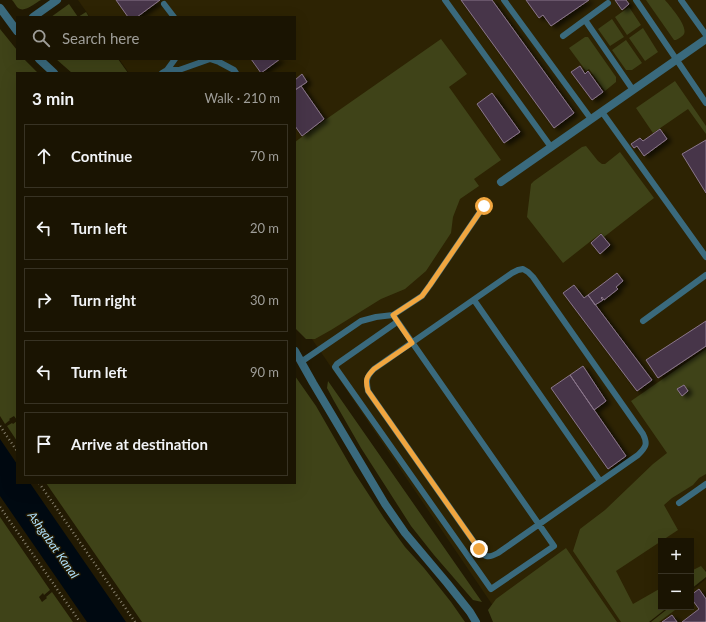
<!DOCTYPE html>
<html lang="en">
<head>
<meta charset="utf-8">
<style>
  body { margin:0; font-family:Lato,sans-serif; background:#231d0c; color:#f1f3f6 }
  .controls { position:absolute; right:12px; bottom:12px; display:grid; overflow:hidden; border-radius:0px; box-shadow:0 4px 16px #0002 }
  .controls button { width:36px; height:36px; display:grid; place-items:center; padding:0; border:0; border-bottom:1px solid #383324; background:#1a1402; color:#f1f3f6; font:20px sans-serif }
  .stop { position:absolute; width:12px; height:12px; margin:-9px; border:3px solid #f1a63f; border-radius:50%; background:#fff }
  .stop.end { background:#f1a63f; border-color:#fff; box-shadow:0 1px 4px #0008 }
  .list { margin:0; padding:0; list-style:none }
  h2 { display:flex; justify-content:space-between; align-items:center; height:52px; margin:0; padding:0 16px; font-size:17px }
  h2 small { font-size:13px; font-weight:400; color:#9f9e99 }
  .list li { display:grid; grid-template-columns:26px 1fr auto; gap:12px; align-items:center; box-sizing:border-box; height:64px; margin:0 8px 8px; padding:0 8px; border:1px solid #383324; border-radius:0px }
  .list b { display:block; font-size:15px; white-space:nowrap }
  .list em { font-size:13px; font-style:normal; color:#9f9e99 }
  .icon { flex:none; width:22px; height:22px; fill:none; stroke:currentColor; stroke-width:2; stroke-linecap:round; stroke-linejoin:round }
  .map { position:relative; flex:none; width:706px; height:622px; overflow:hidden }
  .search { position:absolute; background:#1a1402; box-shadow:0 4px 16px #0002; left:16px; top:16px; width:280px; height:44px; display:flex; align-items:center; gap:10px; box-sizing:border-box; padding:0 14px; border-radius:0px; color:#9f9e99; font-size:15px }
  .panel { position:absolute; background:#1a1402; box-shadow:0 4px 16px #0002; left:16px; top:72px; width:280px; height:412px; border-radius:0px }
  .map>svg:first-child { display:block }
  .built { fill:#2d2303 }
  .green { fill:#3f4318 }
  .water { fill:#000911 }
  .building { fill:#473548; stroke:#8a768b; filter:url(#shadow) }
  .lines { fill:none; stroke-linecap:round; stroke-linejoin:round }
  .path { stroke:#88826f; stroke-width:2.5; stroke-dasharray:1 3; stroke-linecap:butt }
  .service { stroke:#3a6a7d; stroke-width:6 }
  .minor { stroke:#3a6a7d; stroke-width:8 }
  .route { stroke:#f1a63f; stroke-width:5 }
  .labels { text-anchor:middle; stroke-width:3; stroke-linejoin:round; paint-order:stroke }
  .water-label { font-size:12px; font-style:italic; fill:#afe0fc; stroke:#221a03 }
</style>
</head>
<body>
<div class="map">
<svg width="706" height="622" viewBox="0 0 706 622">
  <defs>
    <filter id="shadow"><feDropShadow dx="4.5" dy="2.5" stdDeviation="2" flood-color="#0009"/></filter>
  </defs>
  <rect width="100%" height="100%" fill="#221a03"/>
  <path class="built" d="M78,0h628v570l-15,11v-40h-30v60l-30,21h-127l-209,-308v-241h-166l-10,-14h176v-42h-205z
    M706,579v43h-55l19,-15h21v-16z"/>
  <path class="green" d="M12,0h29c-6,3 -16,13 -23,8 -2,-2 -4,-6 -6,-8z
    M646,0h19c5,6 23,26 19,34 -1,2 -6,5 -8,6h-2z
    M69,4l9,13 8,-5 3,5h-38z
    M629,7l12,18 -14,10 -12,-18z
    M612,19l12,18 -14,9 -12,-17z
    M643,28l15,24 -13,9 -16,-23z
    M0,29l17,21v9h7l14,14h-21v347l-3,-4 -5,3 1,1 -5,4 -5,-8z
    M585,37h3l28,40v5l-11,9 -16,-22 -3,2 -17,-23z
    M441,39l26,35 -18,13 52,73 -27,19 5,7 -19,13 -7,18 -2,16 -25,38 -21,18 -24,10 -50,31 -16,9h-9l-11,-11v-186l30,-22z
    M626,40l16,23 -10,7h-6l-14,-20z
    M56,59h62l10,14h-56z
    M675,81l31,45v8l-18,-25 -35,24 -17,-25z
    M586,146l12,15 4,3h3l15,-12 34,46 -50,39 -3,-4 -38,30 -36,-46 4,-33 3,-3 48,-34z
    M706,349v125l-7,4 -6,7 -21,13 -8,7 14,25 -62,41 17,33 28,-16v19h7l-19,15h-28l-48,-71 7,-22 25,-19 48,-46 14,-11 -36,-52z
    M295,376l21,30 38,66 30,46 21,29 19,21 27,34 14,20h-323l-96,-139h249z
    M328,381l154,221 -9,-2 -39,-45 -23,-29 -16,-25 -34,-53 -27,-47 -7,-13z
    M17,421v20l-10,-15 5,-3 1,1z
    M0,517l50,73 -6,5 -1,-2 -4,4 3,5 5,-4 -1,-1 6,-5 21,30h-73z
    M566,548l51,74h-124l-5,-12 8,-11z
    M701,566l5,6v5l-15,12v-18z
    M670,607h9l-20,15h-8z"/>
  <path class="water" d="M0,439l17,25v19h13l96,139h-39l-87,-126z"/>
  <path class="building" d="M116,0h44l-23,17h-9z
    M461,0h31l82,113 -20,15z
    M526,0h63l-38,26 -8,-11 -4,3z
    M615,0h11l3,4 -7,6z
    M251,59h29l-19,14z
    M580,66l5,8 3,-3 15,21 -11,8 -21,-28z
    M302,74l5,8 -12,8v-10z
    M301,86l23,33 -22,17 -7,-10v-36z
    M492,93l28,39 -16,11 -27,-39z
    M660,129l7,10 -23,17 -7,-10 -3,2 -3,-4 9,-6 3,3z
    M706,140v53l-24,-39z
    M601,234l9,11 -10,9 -9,-11z
    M617,273l6,8 -7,6 2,2 -14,11 -2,-3 -1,1 2,2 -8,5 -7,-10z
    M574,285l10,13 4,-3 64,85 -15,11 -74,-98z
    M706,321v25l-48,32 -12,-18z
    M583,366l23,35 -12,9 -24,-35z
    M570,375l56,81 -18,13 -57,-81z
    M684,385l4,6 -6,5 -5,-7z
    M699,589l7,10v22l-1,1h-23l17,-13 -8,-11v-3z
    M672,615l5,7h-15z"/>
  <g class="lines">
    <path class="path" d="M0,426l17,25
      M39,483l96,139
      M0,507l80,115"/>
    <path class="service" d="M445,0l106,147
      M504,0l87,119
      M636,0l70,103
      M681,0l25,35
      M164,4l10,13
      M585,20l48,70
      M563,36l45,-33
      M167,70h12l31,-11 9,3 15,8 2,3
      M162,73l5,-3 8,-11
      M602,112l104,145
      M523,269l5,3 5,5 110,157c5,10 3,13 -5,21l-140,98c-9,5 -13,5 -19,-4l-111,-158c-2,-11 -2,-14 6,-22l138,-96 6,-3z
      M474,300l126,181
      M393,315l161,231 -63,43 -156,-222 2,-3 60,-42
      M643,321l63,-46
      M301,362l60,-41 15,-4 17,-2 29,-19 8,-11 54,-79
      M679,503l27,-19"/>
    <path class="minor" d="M0,8l17,23
      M33,17l24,-17
      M39,59l15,14
      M501,182l205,-143
      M295,351l18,32 72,121 20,29 42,50 23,29 6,10"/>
  </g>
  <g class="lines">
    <path class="route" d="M479,549l-111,-158c-3,-11 -2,-14 6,-22l38,-26 -19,-28 29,-19 8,-11 54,-79"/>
  </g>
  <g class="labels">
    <g class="water-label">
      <text transform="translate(53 545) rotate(55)" y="4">Ashgabat Kanal</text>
    </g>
  </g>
</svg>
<div class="controls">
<button>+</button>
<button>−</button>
</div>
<div class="stop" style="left:484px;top:206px"></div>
<div class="stop end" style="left:479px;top:549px"></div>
<div class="search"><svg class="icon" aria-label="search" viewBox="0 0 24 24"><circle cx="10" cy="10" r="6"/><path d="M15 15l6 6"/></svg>Search here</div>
<section class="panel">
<h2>3 min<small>Walk · 210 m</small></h2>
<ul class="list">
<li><svg class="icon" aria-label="ahead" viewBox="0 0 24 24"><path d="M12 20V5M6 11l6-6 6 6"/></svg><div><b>Continue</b></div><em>70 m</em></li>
<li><svg class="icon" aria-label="left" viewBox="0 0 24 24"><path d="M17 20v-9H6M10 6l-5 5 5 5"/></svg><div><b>Turn left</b></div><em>20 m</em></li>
<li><svg class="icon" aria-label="right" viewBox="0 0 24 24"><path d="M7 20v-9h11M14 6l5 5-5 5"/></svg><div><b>Turn right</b></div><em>30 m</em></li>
<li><svg class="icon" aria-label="left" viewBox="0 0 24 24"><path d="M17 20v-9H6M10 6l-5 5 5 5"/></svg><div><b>Turn left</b></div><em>90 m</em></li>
<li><svg class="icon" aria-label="arrive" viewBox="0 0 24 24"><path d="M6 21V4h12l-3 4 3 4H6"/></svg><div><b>Arrive at destination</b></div></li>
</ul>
</section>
</div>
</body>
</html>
